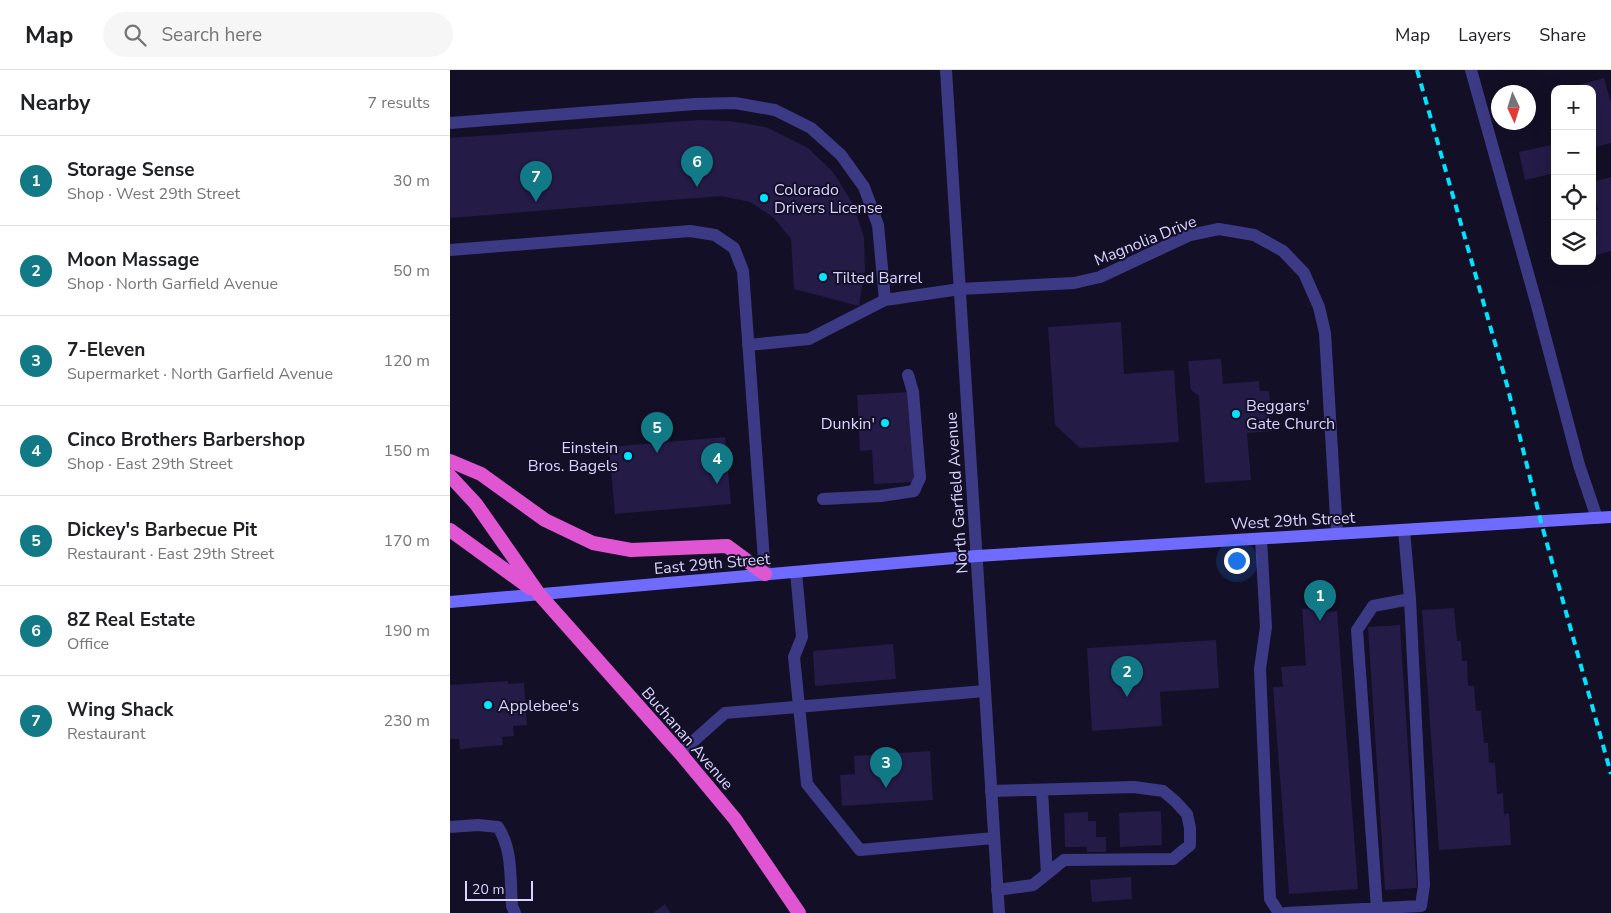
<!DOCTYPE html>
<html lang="en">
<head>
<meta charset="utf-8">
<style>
  body { margin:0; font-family:"Nunito Sans",sans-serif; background:#f6f6f6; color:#202124 }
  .controls { position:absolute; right:15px; top:15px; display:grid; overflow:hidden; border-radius:10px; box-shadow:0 5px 20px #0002 }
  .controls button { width:45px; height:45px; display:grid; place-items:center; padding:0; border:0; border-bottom:1px solid #e0e0e0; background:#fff; color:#202124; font:25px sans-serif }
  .compass { position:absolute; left:1041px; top:15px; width:45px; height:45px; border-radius:50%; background:#fff; box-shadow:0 5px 20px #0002; rotate:176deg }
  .scale { position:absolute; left:15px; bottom:12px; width:68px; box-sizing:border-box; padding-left:5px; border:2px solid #d9d4ff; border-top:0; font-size:14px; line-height:18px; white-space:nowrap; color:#d9d4ff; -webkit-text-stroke:4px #130f26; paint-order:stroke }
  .you { position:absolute; left:786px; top:490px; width:18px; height:18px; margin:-12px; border:4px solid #fff; border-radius:50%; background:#1a73e8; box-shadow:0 0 0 8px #1a73e833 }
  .badge { display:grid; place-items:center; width:32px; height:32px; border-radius:50%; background:#127987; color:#fff; font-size:16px; font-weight:700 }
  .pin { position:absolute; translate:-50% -41px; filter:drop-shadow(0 1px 2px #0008) }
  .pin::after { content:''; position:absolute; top:26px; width:18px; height:15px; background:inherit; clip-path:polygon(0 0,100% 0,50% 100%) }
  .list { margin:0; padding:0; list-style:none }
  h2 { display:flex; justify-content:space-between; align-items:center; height:65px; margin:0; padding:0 20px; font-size:21px }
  h2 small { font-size:16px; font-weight:400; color:#757577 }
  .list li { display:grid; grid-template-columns:32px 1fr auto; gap:15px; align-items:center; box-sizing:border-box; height:90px; padding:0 20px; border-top:1px solid #e0e0e0 }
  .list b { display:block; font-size:19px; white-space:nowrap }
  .list p { margin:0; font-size:16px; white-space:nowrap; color:#757577 }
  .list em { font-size:16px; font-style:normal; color:#757577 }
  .icon { flex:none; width:28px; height:28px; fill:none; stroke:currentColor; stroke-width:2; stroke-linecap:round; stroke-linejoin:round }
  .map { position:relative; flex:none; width:1161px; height:843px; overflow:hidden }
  header { display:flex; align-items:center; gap:30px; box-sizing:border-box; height:70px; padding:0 25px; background:#fff; border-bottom:1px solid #e0e0e0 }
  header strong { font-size:24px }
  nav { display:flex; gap:28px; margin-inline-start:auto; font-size:18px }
  .search { width:350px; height:45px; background:#f6f6f6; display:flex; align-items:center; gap:12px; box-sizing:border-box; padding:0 18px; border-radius:28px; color:#757577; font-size:19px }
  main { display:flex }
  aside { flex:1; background:#fff }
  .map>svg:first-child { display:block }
  .building { fill:#241b47 }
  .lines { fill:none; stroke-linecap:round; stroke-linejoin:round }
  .service { stroke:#3d3a85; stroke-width:12 }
  .minor { stroke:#3d3a85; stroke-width:12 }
  .secondary { stroke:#6f6bff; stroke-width:12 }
  .trunk { stroke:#e055d1; stroke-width:14 }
  .rail { stroke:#00e5ff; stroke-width:4; stroke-dasharray:8 6; stroke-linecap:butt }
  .poi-dot { fill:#00e5ff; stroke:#130f26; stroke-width:2 }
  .labels { text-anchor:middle; stroke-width:4; stroke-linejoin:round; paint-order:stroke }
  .poi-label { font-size:16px; fill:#d9d4ff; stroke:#130f26; text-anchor:start }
  .street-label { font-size:16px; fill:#d9d4ff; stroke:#130f26 }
</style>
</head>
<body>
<header>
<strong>Map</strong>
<div class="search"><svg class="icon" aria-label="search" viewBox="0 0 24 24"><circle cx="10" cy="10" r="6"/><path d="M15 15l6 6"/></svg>Search here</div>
<nav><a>Map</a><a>Layers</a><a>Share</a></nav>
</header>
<main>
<aside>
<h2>Nearby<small>7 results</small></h2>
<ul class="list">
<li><span class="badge">1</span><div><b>Storage Sense</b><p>Shop · West 29th Street</p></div><em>30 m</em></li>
<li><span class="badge">2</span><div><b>Moon Massage</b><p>Shop · North Garfield Avenue</p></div><em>50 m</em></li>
<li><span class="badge">3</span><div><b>7-Eleven</b><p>Supermarket · North Garfield Avenue</p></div><em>120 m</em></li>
<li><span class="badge">4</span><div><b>Cinco Brothers Barbershop</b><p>Shop · East 29th Street</p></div><em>150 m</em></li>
<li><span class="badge">5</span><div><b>Dickey's Barbecue Pit</b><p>Restaurant · East 29th Street</p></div><em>170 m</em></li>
<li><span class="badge">6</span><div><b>8Z Real Estate</b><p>Office</p></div><em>190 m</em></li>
<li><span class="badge">7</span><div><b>Wing Shack</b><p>Restaurant</p></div><em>230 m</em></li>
</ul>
</aside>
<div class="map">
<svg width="1161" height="843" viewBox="0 0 1161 843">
  <rect width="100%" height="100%" fill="#130f26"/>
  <path class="building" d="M1154,8l7,25v40l-19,5v-59l-25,-1z
    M249,50l31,1 36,6 42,21 25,24 20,32 11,33 1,32 -6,37 -65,-17 -3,-50 -17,-21 -24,-16 -29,-6 -271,22v-80z
    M1105,74v29l-30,7 -6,-28z
    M1161,107v74l-19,5v-20l5,-1 -5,-24 6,-1 -6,-21v-7z
    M671,252l3,52 50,-4 5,72 -99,6 -25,-23 -7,-98z
    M771,289l2,25 36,-3 1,10h9l3,40 -25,2 4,47 -46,3 -6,-87 -8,-6 -3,-29z
    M459,322l5,90 -40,2 -2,-34 -12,1 -3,-56z
    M275,367l6,67 -116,10 -6,-67z
    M875,537l1,5 11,-1 21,278 -69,5 -16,-207h10l-2,-20 25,-2 -4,-56z
    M1004,538l3,33h4l1,20h5l1,25h6l2,25h5l3,32h4l1,20h6l2,31 6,-1 1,21 5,-1 2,32 -72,5 -17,-240z
    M950,555l17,263 -32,2 -17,-263z
    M766,570l3,48 -59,4 2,34 -70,5 -5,-83z
    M443,574l3,35 -81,7 -2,-35z
    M58,611v3l16,-1 3,42 -14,1 1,10 -12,1 1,8 -43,4 -1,-10h-9v-54z
    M480,681l3,49 -91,6 -2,-31 15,-1 -1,-18z
    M711,741l1,34 -42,2 -1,-34z
    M638,742v9h8v16h10v15h-19v-5h-22l-1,-34z
    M681,807l1,22 -40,3 -2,-22z
    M215,834l6,9h-18z"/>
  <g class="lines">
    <path class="service" d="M1021,0l65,232 43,163 18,53
      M0,53l245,-19 40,-1 40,7 36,18 30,27 23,32 14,38 7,75
      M0,180l240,-19 25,4 19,13 9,23 22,303
      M298,275l61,-6 76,-39 75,-11
      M373,429l58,-3 33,-5 6,-13 -7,-86 -5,-17
      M811,469l5,88 -6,42 10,230 9,14
      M346,502l6,65 -8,20 13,127 53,66 134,-12
      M230,683l45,-40 260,-22
      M541,721l143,-4 29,4 12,10 12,13 3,14v17l-17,14 -109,1 -31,25 -36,5
      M592,721l5,83
      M0,757l28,-2 20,2c15,23 12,53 14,79l3,7
      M927,839l-20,-279 16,-24 37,-7
      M836,843l135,-7 3,-21 -14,-286 -6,-69"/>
    <path class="minor" d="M496,0l53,843
      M510,219l114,-6 26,-6 90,-42 29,-6 35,6 29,16 21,22 15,34 6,26 12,201"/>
    <path class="secondary" d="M0,532l527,-46 634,-39"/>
    <path class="trunk" d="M0,391l31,13 64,46 48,23 38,7 96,-4 38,28
      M0,406l26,28 63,90 141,159 55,66 64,94
      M0,460l80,58"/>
    <path class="rail" d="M967,0l90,315 34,137 70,252"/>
  </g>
  <g class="poi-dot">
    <circle cx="314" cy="128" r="5"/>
    <circle cx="373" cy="207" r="5"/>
    <circle cx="786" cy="344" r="5"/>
    <circle cx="435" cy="353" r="5"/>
    <circle cx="178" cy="386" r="5"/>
    <circle cx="38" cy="635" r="5"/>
  </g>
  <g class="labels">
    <g class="poi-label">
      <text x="324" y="125">Colorado<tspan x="324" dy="18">Drivers License</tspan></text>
      <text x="383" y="213">Tilted Barrel</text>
      <text x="796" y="341">Beggars'<tspan x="796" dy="18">Gate Church</tspan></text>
      <text x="425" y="359" text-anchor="end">Dunkin'</text>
      <text x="168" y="383" text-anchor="end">Einstein<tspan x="168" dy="18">Bros. Bagels</tspan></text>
      <text x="48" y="641">Applebee's</text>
    </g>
    <g class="street-label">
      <text transform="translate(695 170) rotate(-22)" y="6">Magnolia Drive</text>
      <text transform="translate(506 423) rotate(-94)" y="6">North Garfield Avenue</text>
      <text transform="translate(843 450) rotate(-3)" y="6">West 29th Street</text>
      <text transform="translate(262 493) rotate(-5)" y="6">East 29th Street</text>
      <text transform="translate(238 668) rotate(49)" y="6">Buchanan Avenue</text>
    </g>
  </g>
</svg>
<div class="controls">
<button>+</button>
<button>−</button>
<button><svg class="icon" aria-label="locate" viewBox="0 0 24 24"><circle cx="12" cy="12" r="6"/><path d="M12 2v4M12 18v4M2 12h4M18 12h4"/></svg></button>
<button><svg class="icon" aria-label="layers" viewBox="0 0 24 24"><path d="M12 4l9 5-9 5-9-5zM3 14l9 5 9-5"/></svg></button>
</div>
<svg class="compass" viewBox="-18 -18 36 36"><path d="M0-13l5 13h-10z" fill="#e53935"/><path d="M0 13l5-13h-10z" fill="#757577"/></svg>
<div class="scale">20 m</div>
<div class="you"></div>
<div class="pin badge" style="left:870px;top:551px">1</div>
<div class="pin badge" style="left:677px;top:627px">2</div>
<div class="pin badge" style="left:436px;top:718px">3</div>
<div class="pin badge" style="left:267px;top:414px">4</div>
<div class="pin badge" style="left:207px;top:383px">5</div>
<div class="pin badge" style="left:247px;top:117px">6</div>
<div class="pin badge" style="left:86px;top:132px">7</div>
</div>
</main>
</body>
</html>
